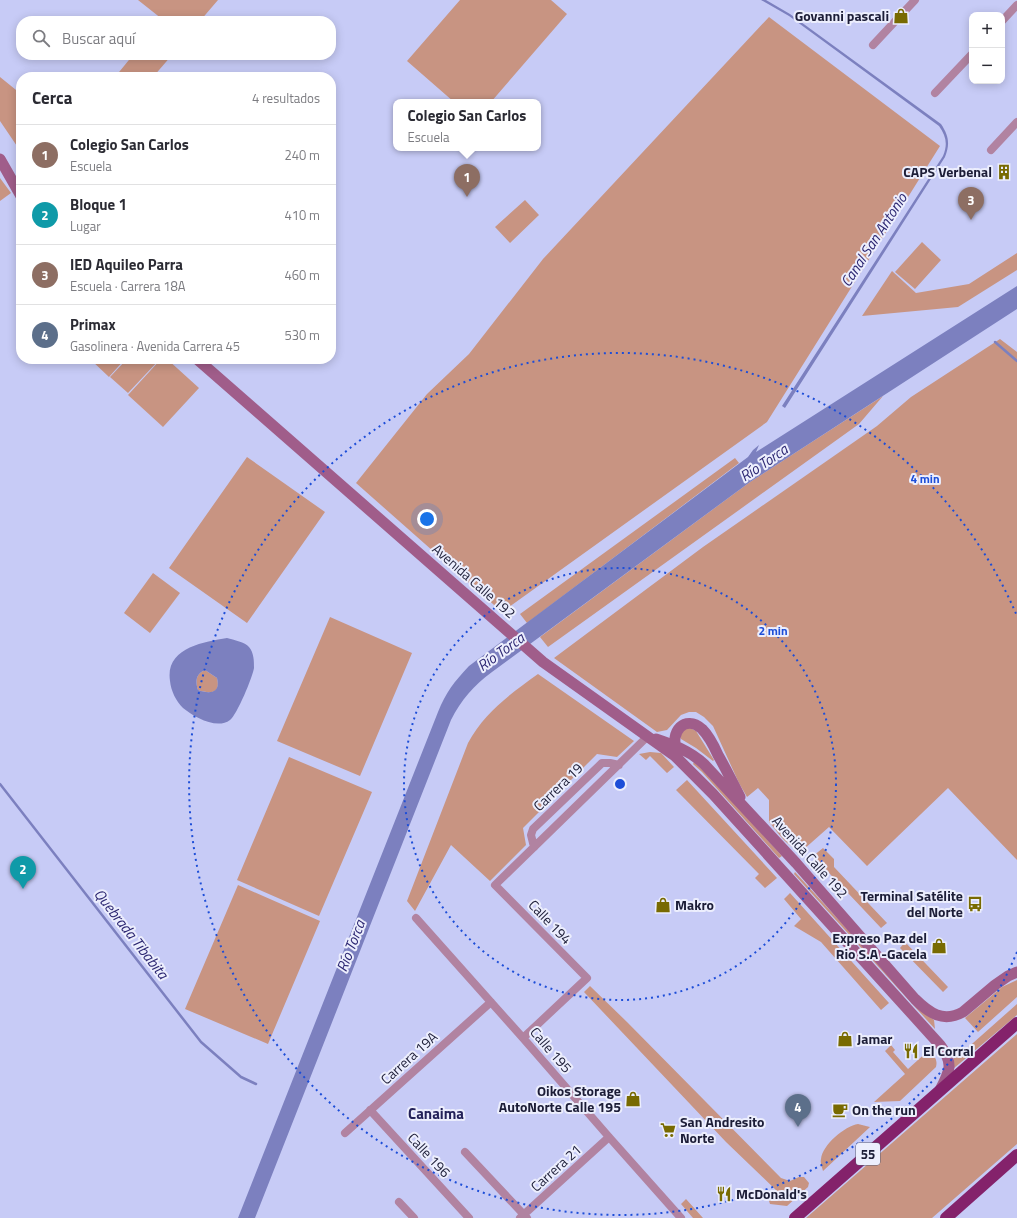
<!DOCTYPE html>
<html lang="es">
<head>
<meta charset="utf-8">
<style>
  body { margin:0; font-family:"Titillium Web",sans-serif; background:#f2f2f3; color:#2b2b33 }
  .controls { position:absolute; right:12px; top:12px; display:grid; overflow:hidden; border-radius:8px; box-shadow:0 2px 10px #0003 }
  .controls button { width:36px; height:36px; display:grid; place-items:center; padding:0; border:0; border-bottom:1px solid #e1e1e2; background:#fff; color:#2b2b33; font:20px sans-serif }
  .you { position:absolute; left:427px; top:519px; width:14px; height:14px; margin:-10px; border:3px solid #fff; border-radius:50%; background:#1a73e8; box-shadow:0 0 0 6px #1a73e833 }
  .badge { display:grid; place-items:center; width:26px; height:26px; border-radius:50%; background:#db2777; color:#fff; font-size:13px; font-weight:700 }
  .pin { position:absolute; translate:-50% -33px; filter:drop-shadow(0 1px 2px #0008) }
  .pin::after { content:''; position:absolute; top:21px; width:14px; height:12px; background:inherit; clip-path:polygon(0 0,100% 0,50% 100%) }
  .popup { position:absolute; left:393px; top:99px; width:148px; height:52px; box-sizing:border-box; display:grid; place-content:center; border-radius:8px; background:#fff; filter:drop-shadow(0 1px 3px #0005); font-size:13px; white-space:nowrap; color:#7c7c81 }
  .popup b { font-size:15px; color:#2b2b33 }
  .popup::after { content:''; position:absolute; left:50%; top:100%; margin-left:-8px; border:8px solid transparent; border-top-color:#fff }
  .list { margin:0; padding:0; list-style:none }
  h2 { display:flex; justify-content:space-between; align-items:center; height:52px; margin:0; padding:0 16px; font-size:17px }
  h2 small { font-size:13px; font-weight:400; color:#7c7c81 }
  .list li { display:grid; grid-template-columns:26px 1fr auto; gap:12px; align-items:center; box-sizing:border-box; height:60px; padding:0 16px; border-top:1px solid #e1e1e2 }
  .list b { display:block; font-size:15px; white-space:nowrap }
  .list p { margin:0; font-size:13px; white-space:nowrap; color:#7c7c81 }
  .list em { font-size:13px; font-style:normal; color:#7c7c81 }
  .icon { flex:none; width:22px; height:22px; fill:none; stroke:currentColor; stroke-width:2; stroke-linecap:round; stroke-linejoin:round }
  .map { position:relative; flex:none; width:1017px; height:1218px; overflow:hidden }
  .search { position:absolute; background:#fff; box-shadow:0 2px 10px #0003; left:16px; top:16px; width:320px; height:44px; display:flex; align-items:center; gap:10px; box-sizing:border-box; padding:0 14px; border-radius:16px; color:#7c7c81; font-size:15px }
  .panel { position:absolute; background:#fff; box-shadow:0 2px 10px #0003; left:16px; top:72px; width:320px; height:292px; border-radius:16px }
  .map>svg:first-child { display:block }
  .green { fill:#c89482 }
  .water { fill:#7c80bf; fill-rule:evenodd }
  .lines { fill:none; stroke-linecap:round; stroke-linejoin:round }
  .stream { stroke:#7c80bf; stroke-width:2.5 }
  .street { stroke:#b183a1; stroke-width:8 }
  .secondary { stroke:#a05d8a; stroke-width:11 }
  .highway { stroke:#84226b; stroke-width:12 }
  .ring { fill:none; stroke:#1d4ed8; stroke-width:2; stroke-dasharray:2 4 }
  .labels { text-anchor:middle; stroke-width:4; stroke-linejoin:round; paint-order:stroke }
  .shield { fill:#eceefd; stroke:#5a5c72; stroke-width:1 }
  .shield-label { font-size:13px; font-weight:bold; fill:#1c1d37 }
  .poi-label { font-size:14px; font-weight:bold; fill:#1c1d37; stroke:#eceefd; text-anchor:start }
  .street-label { font-size:14px; fill:#1c1d37; stroke:#eceefd }
  .water-label { font-size:15px; font-style:italic; fill:#2c2772; stroke:#eceefd }
  .neighbourhood-label { font-size:15px; font-weight:bold; fill:#232159; stroke:#eceefd }
  .centre { fill:#1d4ed8; stroke:#eceefd; stroke-width:2 }
  .ring-label { font-size:12px; text-anchor:middle; font-weight:bold; fill:#1d4ed8; stroke:#eceefd; stroke-width:4; stroke-linejoin:round; paint-order:stroke }
</style>
</head>
<body>
<div class="map">
<svg width="1017" height="1218" viewBox="0 0 1017 1218">
  <rect width="100%" height="100%" fill="#c7cbf6"/>
  <path class="green" d="M138,0h80l-18,21h-39l1,-2z
    M460,0h91l16,14 -76,88h-37l-47,-41z
    M769,17l171,129 -173,276 -265,190 -146,-129 71,-89 42,-40 74,-95z
    M133,55h39l-19,22h-38z
    M0,77l21,17v58l-21,-31z
    M0,178l11,15 -11,8z
    M525,200l14,15 -29,28 -15,-16z
    M922,242l19,18 -26,29 -20,-17z
    M1017,253v17l-59,37 -96,9 30,-45 24,22 53,-9z
    M1000,339l17,13v508l-69,-72 -81,78 -38,-39 -26,23c-15,0 -25,-18 -34,-28v-22l-11,-12 -11,9 -8,-14 -26,-57 -9,-9 -8,-5h-7l-8,3 -14,15 -10,2 -103,-74 149,-111 174,-121 34,-29z
    M90,359h35l-16,18z
    M127,359h33l-32,34 -18,-16z
    M161,359h6l32,29 -36,39 -35,-32z
    M883,396l-24,28 -311,223 -8,-10 210,-155z
    M247,457l78,55 -78,111 -78,-55z
    M735,458l4,5 -212,160 -7,-9z
    M153,573l27,20 -30,40 -26,-20z
    M330,617l82,36 -52,123 -83,-35z
    M205,670l12,8c4,16 -7,16 -19,12 -3,-9 -2,-16 7,-20z
    M538,674l96,67 -17,16 -20,-3 -74,74 3,17 -36,36 -39,-36 -36,66 -8,-10 61,-158c16,-30 42,-49 70,-69z
    M688,727l8,4 18,29 -1,1 -17,-13 -15,-9 -1,-5z
    M650,752l11,1 13,14 -7,6 -17,-17 -4,4 -7,-6z
    M289,757l83,35 -53,124 -82,-36z
    M694,762l10,8 78,86 -3,2 -77,-86 -9,-8z
    M687,780l90,98 -12,10 -10,-10 4,-4 -83,-84z
    M823,848l11,11v8l53,56 -6,5 -68,-72z
    M795,872l128,140 11,8 1,9 -141,-155z
    M238,885l82,36 -52,123 -83,-35z
    M790,893l99,110 -8,7 -60,-68 -27,-16 7,-7 -17,-20z
    M905,942l43,45 -5,5 -43,-44z
    M1017,980v17l-39,35 -13,-14 37,-31z
    M590,986l37,36 154,156 9,3 9,-4h5l5,6 -1,4 -21,19 -17,-2 -1,-3 9,-9 -52,-50 -142,-150z
    M1017,1004v11l-64,54 1,-10 -3,-11 6,4 7,-1z
    M1017,1034v110l-85,74h-126z
    M891,1045l4,5 -2,2 15,17 21,-19c5,6 9,9 7,17l-36,34 -26,1 31,-28 -20,-23z
    M858,1124l12,3 -47,44c-1,-4 -3,-8 -2,-12 1,-14 24,-33 37,-35z
    M686,1199l17,19h-10l-12,-14z"/>
  <path class="water" d="M761,0h5l24,14 151,110c8,12 9,20 4,33l-160,251 -3,-2 161,-250c5,-12 3,-20 -4,-30l-150,-110z
    M1017,286v23l-267,173 -258,190c-18,13 -31,28 -41,48l-196,498h-17l200,-506c8,-20 16,-30 31,-46l279,-209 5,-7 6,-5 -3,7z
    M227,638c7,2 18,4 22,9 5,6 5,14 5,21 -1,8 -17,47 -24,52 -13,10 -36,-3 -47,-12 -7,-7 -12,-17 -13,-27 -5,-33 33,-39 57,-43zM205,670l12,8c4,16 -8,16 -19,12 -3,-9 -2,-16 7,-20z"/>
  <g class="lines">
    <path class="stream" d="M995,342l22,19
      M0,784l201,258 40,35 15,7"/>
    <path class="street" d="M1002,21l15,-16
      M873,45l42,-45
      M935,93l37,-39
      M991,150l26,-28
      M534,847l-3,-12 2,-6 69,-66h8l9,2
      M416,918l107,120 86,99 72,81
      M523,1038l64,-60 -92,-93 153,-149
      M370,1110l99,108
      M345,1133l146,-131
      M465,1152l62,66
      M399,1202l15,16
      M520,1218l89,-81"/>
    <path class="secondary" d="M0,159l21,37
      M197,359l346,303 132,94 38,38 227,251c14,18 10,26 0,45
      M656,739c18,6 34,12 48,25l92,99 119,136c14,14 28,24 48,13l32,-27 13,-9 9,-4
      M677,751c-8,-19 8,-37 25,-22 7,7 12,17 16,26 8,14 15,28 22,42"/>
    <path class="highway" d="M795,1218l222,-195
      M946,1218l71,-63"/>
  </g>
  <g class="ring">
    <circle cx="620" cy="784" r="216"/>
    <path d="M1017 952A431 431 0 1 1 1017 616"/>
  </g>
  <defs>
    <symbol id="shop-bare" viewBox="-9 -9 18 18"><path d="M-5-2.5h2.3a2.7 3.5 0 0 1 5.4 0H5L5.5 6h-11ZM-1.5-2.5h3a1.5 2.3 0 0 0-3 0Z" fill="#786a01" stroke="#eceefd" stroke-width="2.5" paint-order="stroke"/></symbol>
    <symbol id="building-bare" viewBox="-9 -9 18 18"><path d="M-4-6H4V6H1V3H-1V6H-4ZM-2.5-4.3h1.7v1.8h-1.7ZM.8-4.3h1.7v1.8H.8ZM-2.5-1h1.7V.8h-1.7ZM.8-1h1.7V.8H.8Z" fill="#786a01" stroke="#eceefd" stroke-width="2.5" paint-order="stroke"/></symbol>
    <symbol id="bus-bare" viewBox="-9 -9 18 18"><path d="M-5-6H5V4H4V6H2V4H-2V6H-4V4H-5ZM-3.5-4V0h7V-4ZM-3.5 1.2v1.5H-2V1.2ZM2 1.2v1.5H3.5V1.2Z" fill="#786a01" stroke="#eceefd" stroke-width="2.5" paint-order="stroke"/></symbol>
    <symbol id="restaurant-bare" viewBox="-9 -9 18 18"><path d="M-5-6h1v4h1v-4h1v4h1v-4h1v5L-1.5 .5V6h-2V.5L-5-1ZM5-6V6H3V1.5H1.5Q1.5-4 5-6Z" fill="#786a01" stroke="#eceefd" stroke-width="2.5" paint-order="stroke"/></symbol>
    <symbol id="cafe-bare" viewBox="-9 -9 18 18"><path d="M-5.5-4.5H6V0H3Q3 3.5 0 3.5H-2.5Q-5.5 3.5-5.5 0ZM3-3.2v2h1.7v-2ZM-6 4.5H4V6H-6Z" fill="#786a01" stroke="#eceefd" stroke-width="2.5" paint-order="stroke"/></symbol>
    <symbol id="supermarket-bare" viewBox="-9 -9 18 18"><path d="M-6-5.5h2.5l.6 2H6L4.5 2H-2.5L-4.4-4H-6ZM-1.5 3.2a1.3 1.3 0 1 0 .1 0ZM3 3.2a1.3 1.3 0 1 0 .1 0Z" fill="#786a01" stroke="#eceefd" stroke-width="2.5" paint-order="stroke"/></symbol>
  </defs>
  <g fill-rule="evenodd">
    <use href="#shop-bare" x="890" y="5" width="22" height="22"/>
    <use href="#building-bare" x="993" y="161" width="22" height="22"/>
    <use href="#bus-bare" x="964" y="893" width="22" height="22"/>
    <use href="#shop-bare" x="652" y="894" width="22" height="22"/>
    <use href="#shop-bare" x="928" y="935" width="22" height="22"/>
    <use href="#shop-bare" x="834" y="1028" width="22" height="22"/>
    <use href="#restaurant-bare" x="900" y="1040" width="22" height="22"/>
    <use href="#shop-bare" x="622" y="1088" width="22" height="22"/>
    <use href="#cafe-bare" x="829" y="1099" width="22" height="22"/>
    <use href="#supermarket-bare" x="657" y="1119" width="22" height="22"/>
    <use href="#restaurant-bare" x="713" y="1183" width="22" height="22"/>
  </g>
  <g class="labels">
    <rect class="shield" x="856" y="1143" width="24" height="22" rx="3"/>
    <g class="shield-label">
      <text x="868" y="1159">55</text>
    </g>
    <g class="poi-label">
      <text x="889" y="21" text-anchor="end">Govanni pascali</text>
      <text x="992" y="177" text-anchor="end">CAPS Verbenal</text>
      <text x="963" y="901" text-anchor="end">Terminal Satélite<tspan x="963" dy="16">del Norte</tspan></text>
      <text x="675" y="910">Makro</text>
      <text x="927" y="943" text-anchor="end">Expreso Paz del<tspan x="927" dy="16">Rio S.A -Gacela</tspan></text>
      <text x="857" y="1044">Jamar</text>
      <text x="923" y="1056">El Corral</text>
      <text x="621" y="1096" text-anchor="end">Oikos Storage<tspan x="621" dy="16">AutoNorte Calle 195</tspan></text>
      <text x="852" y="1115">On the run</text>
      <text x="680" y="1127">San Andresito<tspan x="680" dy="16">Norte</tspan></text>
      <text x="736" y="1199">McDonald's</text>
    </g>
    <g class="street-label">
      <text transform="translate(474 581) rotate(41)" y="5">Avenida Calle 192</text>
      <text transform="translate(558 787) rotate(-44)" y="5">Carrera 19</text>
      <text transform="translate(810 857) rotate(48)" y="5">Avenida Calle 192</text>
      <text transform="translate(550 922) rotate(46)" y="5">Calle 194</text>
      <text transform="translate(551 1050) rotate(49)" y="5">Calle 195</text>
      <text transform="translate(409 1058) rotate(-42)" y="5">Carrera 19A</text>
      <text transform="translate(429 1155) rotate(47)" y="5">Calle 196</text>
      <text transform="translate(556 1168) rotate(-42)" y="5">Carrera 21</text>
    </g>
    <g class="water-label">
      <text transform="translate(874 240) rotate(-57)" y="5">Canal San Antonio</text>
      <text transform="translate(764 463) rotate(-34)" y="5">Río Torca</text>
      <text transform="translate(501 652) rotate(-36)" y="5">Río Torca</text>
      <text transform="translate(131 934) rotate(52)" y="5">Quebrada Tibabita</text>
      <text transform="translate(351 946) rotate(-69)" y="5">Río Torca</text>
    </g>
    <g class="neighbourhood-label">
      <text x="436" y="1119">Canaima</text>
    </g>
  </g>
  <circle cx="620" cy="784" r="6" class="centre"/>
  <g class="ring-label">
    <text x="925" y="483">4 min</text>
    <text x="773" y="635">2 min</text>
  </g>
</svg>
<div class="controls">
<button>+</button>
<button>−</button>
</div>
<div class="you"></div>
<div class="pin badge" style="left:467px;top:197px;background:#8d6e63">1</div>
<div class="popup"><b>Colegio San Carlos</b>Escuela</div>
<div class="pin badge" style="left:23px;top:889px;background:#0f9aa8">2</div>
<div class="pin badge" style="left:971px;top:220px;background:#8d6e63">3</div>
<div class="pin badge" style="left:798px;top:1127px;background:#5c6f8a">4</div>
<div class="search"><svg class="icon" aria-label="search" viewBox="0 0 24 24"><circle cx="10" cy="10" r="6"/><path d="M15 15l6 6"/></svg>Buscar aquí</div>
<section class="panel">
<h2>Cerca<small>4 resultados</small></h2>
<ul class="list">
<li><span class="badge" style="background:#8d6e63">1</span><div><b>Colegio San Carlos</b><p>Escuela</p></div><em>240 m</em></li>
<li><span class="badge" style="background:#0f9aa8">2</span><div><b>Bloque 1</b><p>Lugar</p></div><em>410 m</em></li>
<li><span class="badge" style="background:#8d6e63">3</span><div><b>IED Aquileo Parra</b><p>Escuela · Carrera 18A</p></div><em>460 m</em></li>
<li><span class="badge" style="background:#5c6f8a">4</span><div><b>Primax</b><p>Gasolinera · Avenida Carrera 45</p></div><em>530 m</em></li>
</ul>
</section>
</div>
</body>
</html>
